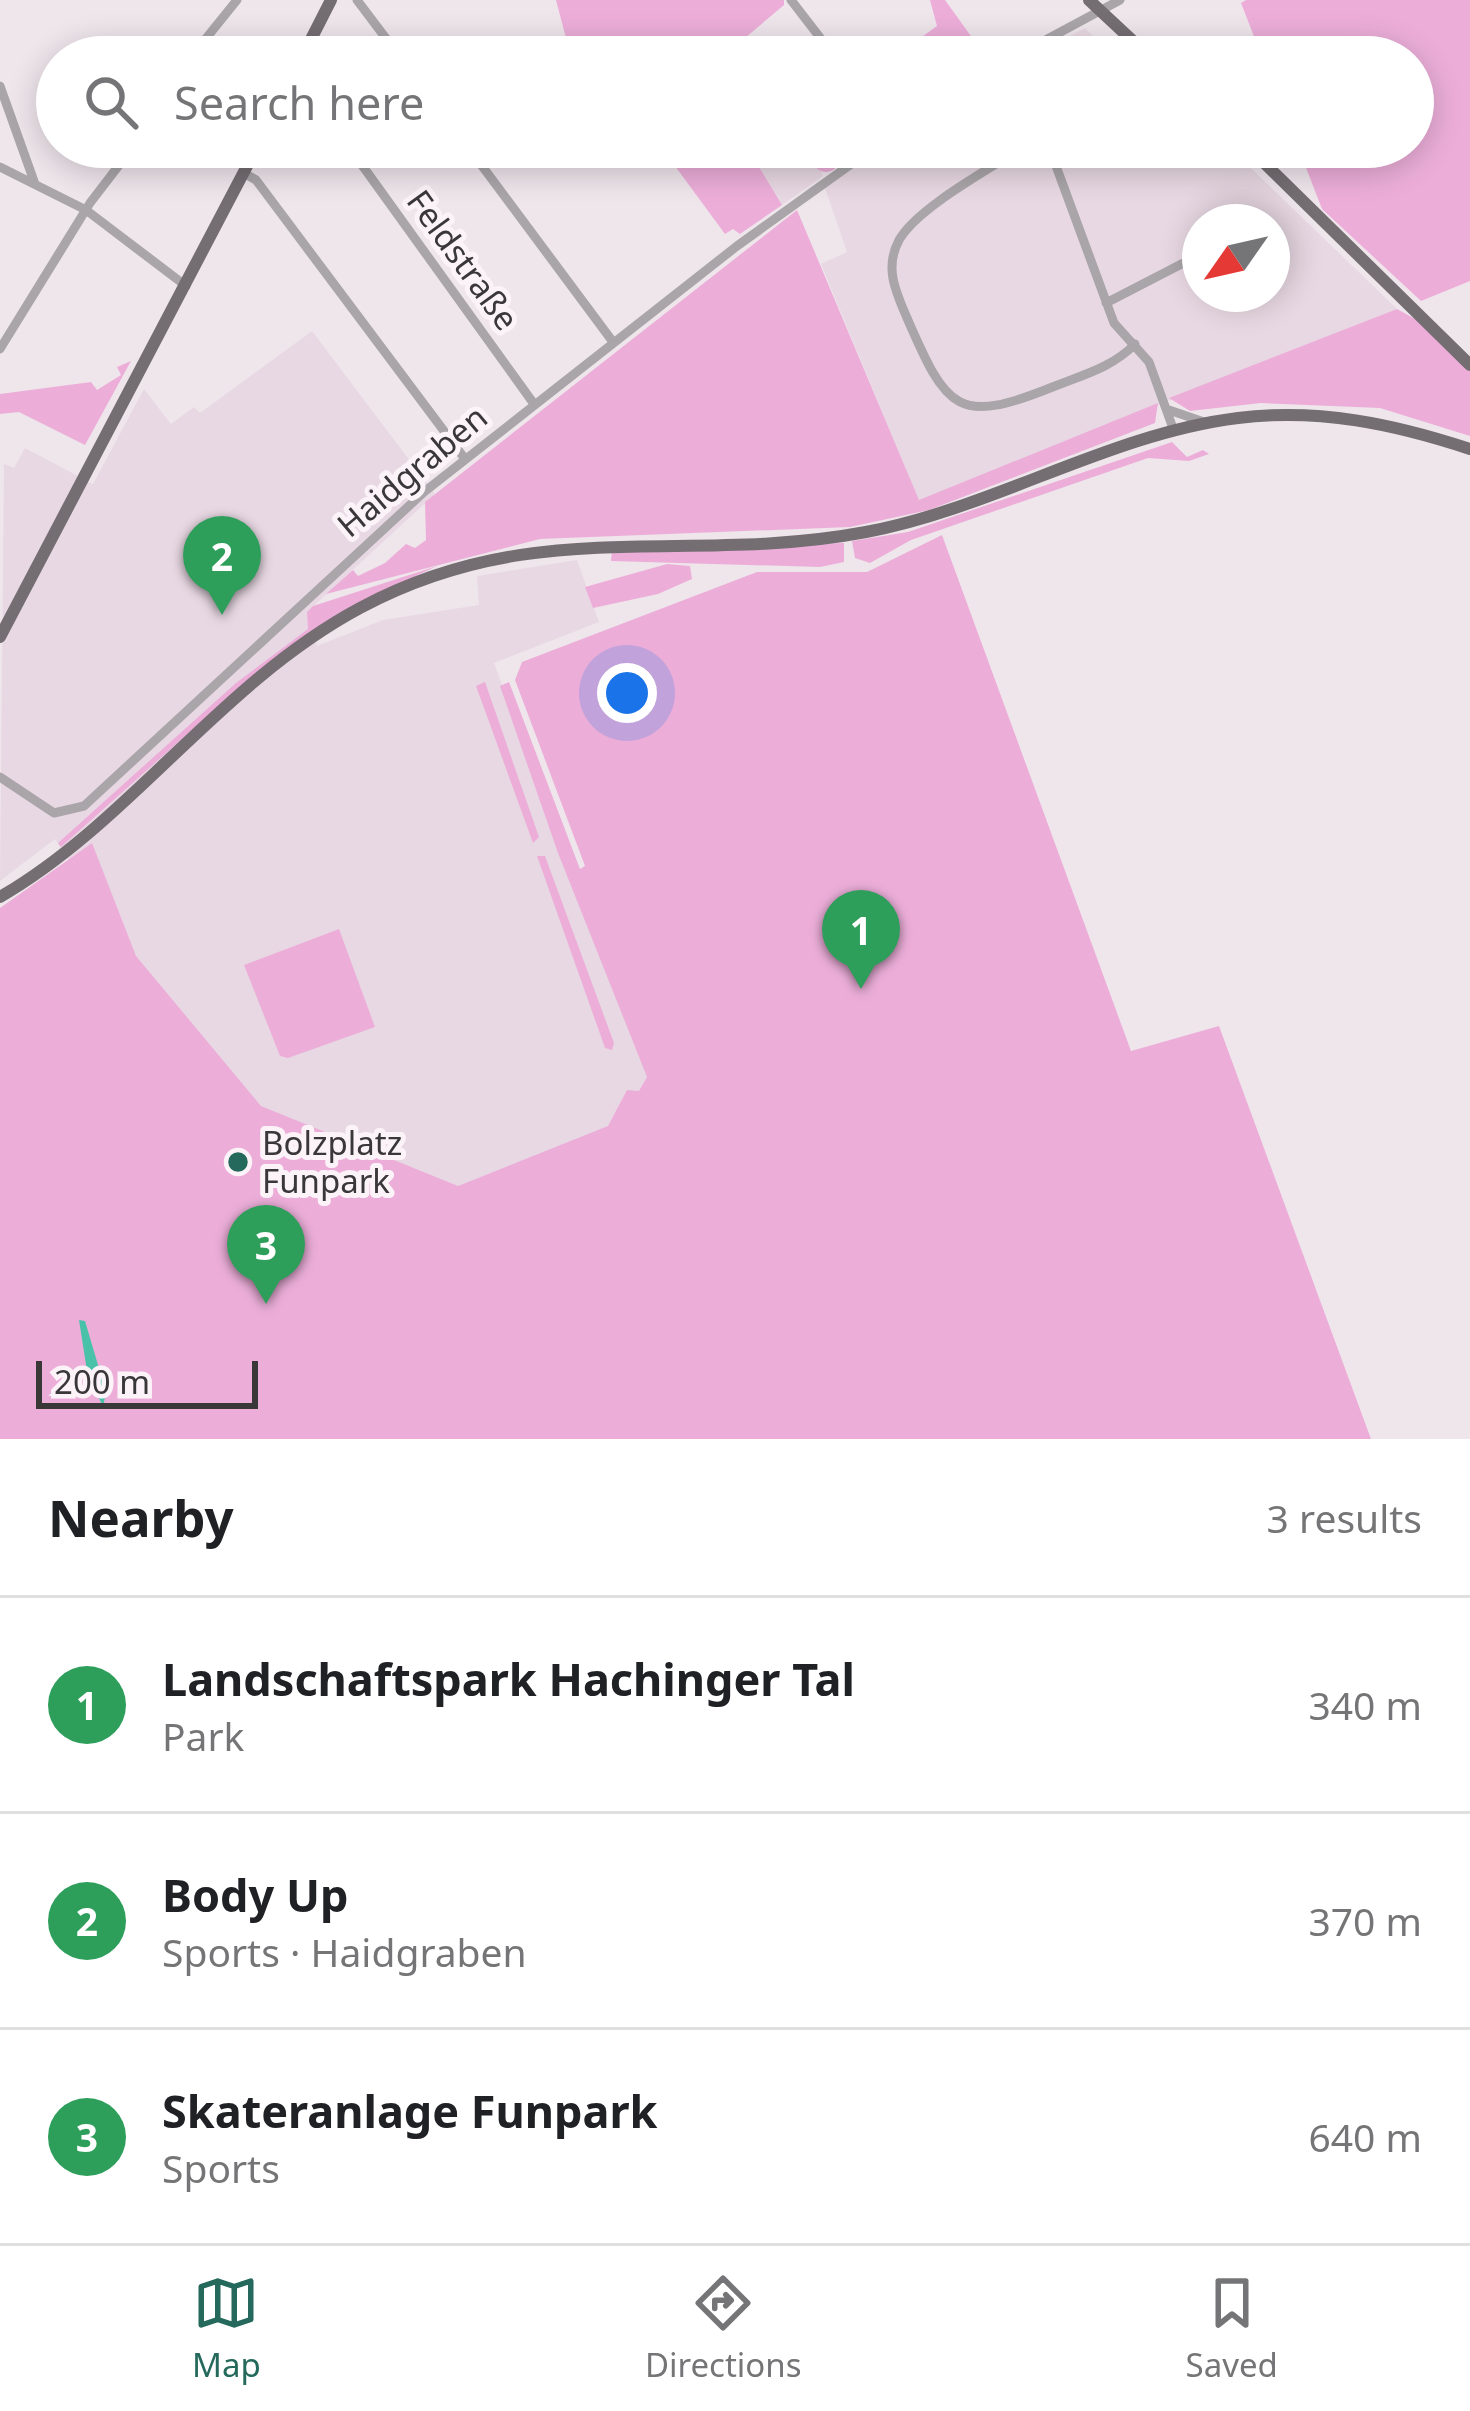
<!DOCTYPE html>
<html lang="en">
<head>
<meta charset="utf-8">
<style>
  body { margin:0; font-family:"Noto Sans",sans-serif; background:#f2f2f2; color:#202124 }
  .compass { position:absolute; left:1182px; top:204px; width:108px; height:108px; border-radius:50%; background:#fff; box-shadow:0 6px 30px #0003; rotate:236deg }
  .scale { position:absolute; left:36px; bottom:30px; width:222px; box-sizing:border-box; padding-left:12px; border:6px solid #3a3739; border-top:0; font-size:33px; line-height:42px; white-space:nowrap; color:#3a3739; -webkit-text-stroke:9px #fcf3f9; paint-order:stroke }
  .you { position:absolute; left:627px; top:693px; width:42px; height:42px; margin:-30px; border:9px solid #fff; border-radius:50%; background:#1a73e8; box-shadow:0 0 0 18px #1a73e833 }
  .badge { display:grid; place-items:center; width:78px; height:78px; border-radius:50%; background:#24695b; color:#fff; font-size:39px; font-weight:700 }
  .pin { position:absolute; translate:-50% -99px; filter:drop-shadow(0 3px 6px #0008) }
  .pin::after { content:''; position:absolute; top:63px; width:42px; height:36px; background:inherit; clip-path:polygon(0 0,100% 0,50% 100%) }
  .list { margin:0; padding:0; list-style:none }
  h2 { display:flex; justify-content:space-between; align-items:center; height:156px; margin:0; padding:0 48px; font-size:51px }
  h2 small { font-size:39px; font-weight:400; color:#757577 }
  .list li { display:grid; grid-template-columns:78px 1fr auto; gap:36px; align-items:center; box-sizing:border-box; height:216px; padding:0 48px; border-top:3px solid #e0e0e0 }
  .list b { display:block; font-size:45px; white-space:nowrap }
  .list p { margin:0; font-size:39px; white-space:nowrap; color:#757577 }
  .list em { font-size:39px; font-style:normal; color:#757577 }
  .icon { flex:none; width:66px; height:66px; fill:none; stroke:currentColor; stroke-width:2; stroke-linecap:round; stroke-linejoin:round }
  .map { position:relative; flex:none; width:1470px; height:1439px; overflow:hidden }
  .search { position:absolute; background:#fff; box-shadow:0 6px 30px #0003; left:36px; right:36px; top:36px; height:132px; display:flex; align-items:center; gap:30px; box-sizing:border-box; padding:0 42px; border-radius:66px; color:#757577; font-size:45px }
  .sheet { height:804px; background:#fff }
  nav { display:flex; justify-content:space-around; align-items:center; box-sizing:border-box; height:168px; border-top:3px solid #e0e0e0; background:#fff; font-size:33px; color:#757577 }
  nav a { display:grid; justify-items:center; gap:6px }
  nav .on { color:#24695b }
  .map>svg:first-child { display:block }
  .built { fill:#e8d8e3; fill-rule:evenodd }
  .green { fill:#ecaed9 }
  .water { fill:#4ac1a9 }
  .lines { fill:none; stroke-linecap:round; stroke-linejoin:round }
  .minor { stroke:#a9a5a8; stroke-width:9 }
  .major { stroke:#746d72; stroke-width:12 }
  .poi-dot { fill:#24695b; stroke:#fcf3f9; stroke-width:4.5 }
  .labels { text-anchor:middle; stroke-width:10; stroke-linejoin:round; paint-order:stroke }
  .street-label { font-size:33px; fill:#3a3739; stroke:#fcf3f9 }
  .poi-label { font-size:33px; fill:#3a3739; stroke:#fcf3f9; text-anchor:start }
</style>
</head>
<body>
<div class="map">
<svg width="1470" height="1439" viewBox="0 0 1470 1439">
  <rect width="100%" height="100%" fill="#efe6ec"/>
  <path class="built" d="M1085,28l9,9h16l22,20h-102z
    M747,147h69l-5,5 12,24 -41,29z
    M883,147h346l168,162 -478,192 -98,-237 26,-12 -22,-64zM1200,222h72v72h-72z
    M312,331l123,163 -128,118 10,34 66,-26 96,-15 -2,-29 100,-16 22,62 -105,41 165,444 -201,82 -197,-83 -131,-153 -75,-114 -55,42 4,-417 10,4 11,-20 68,36 51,-95 27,35 23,-17 6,6z"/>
  <path class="green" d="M556,0h228v5l-45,38 3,11 15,-7 7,10h-170l-27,-15z
    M930,0h15l41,57h-75l-6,-8 32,-23z
    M1246,0h224v281l-49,20 -99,-92 -24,-62h115v-90h-151l-21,-54z
    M813 159a13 13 0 1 1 26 0a13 13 0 1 1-26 0Z
    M661,147h86l35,58 -42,29 -7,-5 -8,5z
    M797,210l122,290 239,-97 -3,20 -226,87 -79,17 -310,12 -214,55 27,-24 5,6 27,-13 21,-19 9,4 11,-8 -1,-38z
    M1397,309l20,11 53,50v66l-90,-28 -119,-5 -71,8 -21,-13z
    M131,361l-46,84 -66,-33 -19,2v-20l91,-12 6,8 24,-15 -4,-8z
    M1172,442l15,15 16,-7 6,4 -20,7 -41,-3 -237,82 -41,23 -15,-5 -3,-17 56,-9z
    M942,535l189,516 88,-25 152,413h-1371v-531l92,-65 44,113 125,150 197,80 150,-60 19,-36 12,1 8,-14 -89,-224 -58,-167 9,-4 71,187 5,-3 -70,-186 7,-18 235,-90h110z
    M844,543v19l-24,5 -209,-6 1,-12z
    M667,564l23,2 2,13 -34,15 -65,14 -8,-21z
    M437,566l-53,25 -144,96 -179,160 -3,-4 178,-160 72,-54 -1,-17 6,-6z
    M485,682l54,155 -6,6 -57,-157z
    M537,856h8l69,187 -2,7 -7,-2z
    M339,929l36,98 -87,31 -8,-2 -36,-91z"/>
  <path class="water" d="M79,1320l6,1 21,71 -3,15 -16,-36z"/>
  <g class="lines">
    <path class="minor" d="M357,0l43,57
      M791,0l44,57
      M191,57l46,-57
      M1014,57l106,-57
      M0,86l35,98
      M349,147l185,257
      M468,147l145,195
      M1023,147c-33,22 -105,60 -124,93 -15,28 -3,52 8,78 40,92 50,108 148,68 28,-11 58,-19 80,-42
      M1049,147l65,176 35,39 25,69
      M0,167l86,43 100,76
      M244,173l12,7 209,279
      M1106,303l91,-47
      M0,349l90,-146 43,-56
      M1169,410l35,12
      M0,777l54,36 30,-7 340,-314 313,-246 138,-99"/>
    <path class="major" d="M1089,0l61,57
      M302,57l29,-57
      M1248,147l222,218
      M0,637l257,-490
      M0,897c130,-75 220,-214 360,-289 177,-95 325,-42 506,-76 128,-24 243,-98 372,-114 81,-10 156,6 232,31"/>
  </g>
  <circle class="poi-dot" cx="238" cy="1162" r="12"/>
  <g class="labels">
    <g class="street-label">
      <text transform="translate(463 260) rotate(54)" y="12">Feldstraße</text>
      <text transform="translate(412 471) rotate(-40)" y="12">Haidgraben</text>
    </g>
    <g class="poi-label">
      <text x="262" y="1155">Bolzplatz<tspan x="262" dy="38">Funpark</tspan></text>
    </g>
  </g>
</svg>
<svg class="compass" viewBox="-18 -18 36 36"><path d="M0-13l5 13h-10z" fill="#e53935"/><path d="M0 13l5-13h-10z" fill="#757577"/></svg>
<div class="scale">200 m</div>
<div class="you"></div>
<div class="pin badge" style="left:861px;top:989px;background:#2e9e5b">1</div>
<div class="pin badge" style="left:222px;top:615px;background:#2e9e5b">2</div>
<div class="pin badge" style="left:266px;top:1304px;background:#2e9e5b">3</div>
<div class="search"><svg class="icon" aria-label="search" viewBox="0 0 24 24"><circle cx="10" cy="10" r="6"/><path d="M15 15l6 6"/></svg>Search here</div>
</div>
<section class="sheet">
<h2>Nearby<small>3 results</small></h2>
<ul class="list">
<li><span class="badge" style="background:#2e9e5b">1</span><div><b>Landschaftspark Hachinger Tal</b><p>Park</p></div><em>340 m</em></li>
<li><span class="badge" style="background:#2e9e5b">2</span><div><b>Body Up</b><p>Sports · Haidgraben</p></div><em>370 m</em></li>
<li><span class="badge" style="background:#2e9e5b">3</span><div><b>Skateranlage Funpark</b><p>Sports</p></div><em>640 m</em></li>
</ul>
</section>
<nav>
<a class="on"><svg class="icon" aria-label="map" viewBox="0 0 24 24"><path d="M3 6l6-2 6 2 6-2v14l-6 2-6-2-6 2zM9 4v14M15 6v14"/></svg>Map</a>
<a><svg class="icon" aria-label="directions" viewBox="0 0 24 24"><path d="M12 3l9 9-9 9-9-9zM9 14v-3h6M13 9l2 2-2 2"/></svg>Directions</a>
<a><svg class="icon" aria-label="saved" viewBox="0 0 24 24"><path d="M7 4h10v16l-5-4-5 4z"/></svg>Saved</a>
</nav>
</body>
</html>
